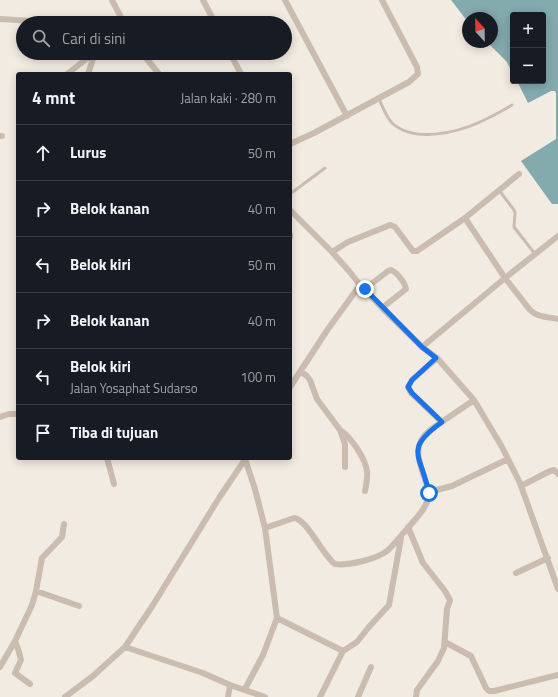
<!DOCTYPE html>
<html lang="id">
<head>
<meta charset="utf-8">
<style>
  body { margin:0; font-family:"Titillium Web",sans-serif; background:#20242c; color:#f1f3f6 }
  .controls { position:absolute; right:12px; top:12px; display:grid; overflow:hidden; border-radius:4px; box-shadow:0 2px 10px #0003 }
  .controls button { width:36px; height:36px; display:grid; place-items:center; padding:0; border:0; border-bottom:1px solid #363941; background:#171b24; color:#f1f3f6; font:20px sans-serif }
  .compass { position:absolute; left:462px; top:12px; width:36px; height:36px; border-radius:50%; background:#171b24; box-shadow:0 2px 10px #0003; rotate:338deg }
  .stop { position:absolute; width:12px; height:12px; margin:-9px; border:3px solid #1a73e8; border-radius:50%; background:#fff }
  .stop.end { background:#1a73e8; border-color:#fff; box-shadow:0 1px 4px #0008 }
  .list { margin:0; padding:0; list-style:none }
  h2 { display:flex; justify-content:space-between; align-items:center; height:52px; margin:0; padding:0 16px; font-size:17px }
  h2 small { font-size:13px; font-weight:400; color:#9ea1a6 }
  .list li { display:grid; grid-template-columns:26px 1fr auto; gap:12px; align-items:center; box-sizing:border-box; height:56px; padding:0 16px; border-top:1px solid #363941 }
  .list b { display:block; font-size:15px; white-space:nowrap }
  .list p { margin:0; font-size:13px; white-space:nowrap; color:#9ea1a6 }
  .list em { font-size:13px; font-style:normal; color:#9ea1a6 }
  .icon { flex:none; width:22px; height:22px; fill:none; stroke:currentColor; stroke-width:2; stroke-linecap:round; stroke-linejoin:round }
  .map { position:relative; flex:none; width:558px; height:697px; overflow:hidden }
  .search { position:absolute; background:#171b24; box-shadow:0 2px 10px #0003; left:16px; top:16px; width:276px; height:44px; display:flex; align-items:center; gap:10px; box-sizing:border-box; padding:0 14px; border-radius:22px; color:#9ea1a6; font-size:15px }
  .panel { position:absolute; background:#171b24; box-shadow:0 2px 10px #0003; left:16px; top:72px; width:276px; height:388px; border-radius:4px }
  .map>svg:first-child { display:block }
  .water { fill:#83aaad }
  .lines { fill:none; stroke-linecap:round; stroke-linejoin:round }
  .lane { stroke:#cabcae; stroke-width:3 }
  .street { stroke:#cabcae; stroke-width:6 }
  .route { stroke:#1a73e8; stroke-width:5 }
</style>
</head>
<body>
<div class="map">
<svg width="558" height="697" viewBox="0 0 558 697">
  <rect width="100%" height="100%" fill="#f2ebe2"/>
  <path class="water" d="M451,0h107v204h-6l-31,-43 35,-22v-46l-1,-2h-4l-23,12 -11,-22h26v-66h-30v59l-6,-12 -20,-20h5v-24h-24v4z"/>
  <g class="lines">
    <path class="lane" d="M379,99c4,8 7,18 13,24 22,20 64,10 88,-1 11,-5 22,-11 32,-17
      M499,190l15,20 1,3 -1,14 21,27
      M290,194l35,-26"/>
    <path class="street" d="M112,0l12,23
      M203,0l12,23
      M285,0l62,116
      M0,19l47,3
      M142,53l17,21
      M230,53l11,21
      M67,74l27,-21
      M88,74l7,-21
      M0,136h2
      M290,144l24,-11 95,-51 9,-8 -1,-7 -35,-67
      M290,210l42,42 17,19 11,14 22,23 40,39 15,11 37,42 28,47 18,36 38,106
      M465,218l40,60 25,32c7,7 18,7 28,9
      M290,235v2
      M332,252l16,-10 42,-17 5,2 18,24h4l48,-33 54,-44
      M365,289l23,-18 3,-1c6,2 14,13 15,19l-24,19
      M422,347l83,-69 53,-42
      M437,358l-25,22 -4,7 3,6 31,29
      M300,372l6,3 4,5 7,19 23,31 5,14v23
      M290,387l38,-58 32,-44
      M0,417l9,-3h9
      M340,430c11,7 26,29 27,42 1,6 -1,13 -2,19
      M107,458l7,26
      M521,486l29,-15 4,-1 4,4
      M429,492l23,-6 56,-27
      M408,527l15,36 22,28 5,9 -3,9 -3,39 -6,13 -21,29 -1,7
      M265,528l29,-10c13,1 29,38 41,46 13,2 42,-5 52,-13 8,-7 14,-16 21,-23 8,-10 19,-20 21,-33 0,-4 -2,-9 -3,-12 -6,-21 -16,-36 4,-53l44,-30
      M516,573l32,-15
      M36,591l43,15
      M277,618l66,33 -23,46
      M15,641l4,11 2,8 -6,13 15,11
      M445,642l26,14 15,32 3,3h5l64,-16
      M125,647l78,26 27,12 35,12
      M343,651l14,-9 11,-14 21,-23 12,-67
      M0,667l15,-26 17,-36 4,-14 6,-33 20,-21 2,-13
      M245,689l18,-34 14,-37 -12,-90 -10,-39 -10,-30
      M65,697l28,-21 32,-29 28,-42 66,-107 27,-40
      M228,697l2,-12
      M358,697l13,-30"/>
  </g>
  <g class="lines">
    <path class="route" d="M365,289l57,58 14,11 -24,22 -4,7 4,6 30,29c-39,28 -21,32 -13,71"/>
  </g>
</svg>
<div class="controls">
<button>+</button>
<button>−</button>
</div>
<svg class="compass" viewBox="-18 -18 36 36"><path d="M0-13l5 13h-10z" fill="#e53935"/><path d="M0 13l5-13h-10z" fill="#9ea1a6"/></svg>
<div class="stop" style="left:429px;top:493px"></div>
<div class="stop end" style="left:365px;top:289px"></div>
<div class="search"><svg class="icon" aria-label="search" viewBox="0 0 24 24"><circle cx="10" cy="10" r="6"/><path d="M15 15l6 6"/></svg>Cari di sini</div>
<section class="panel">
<h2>4 mnt<small>Jalan kaki · 280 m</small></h2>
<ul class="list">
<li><svg class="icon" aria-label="ahead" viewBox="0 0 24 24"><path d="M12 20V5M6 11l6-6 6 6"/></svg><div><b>Lurus</b></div><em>50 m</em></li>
<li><svg class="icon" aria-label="right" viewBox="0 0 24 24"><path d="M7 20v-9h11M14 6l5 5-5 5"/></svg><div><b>Belok kanan</b></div><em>40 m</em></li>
<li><svg class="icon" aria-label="left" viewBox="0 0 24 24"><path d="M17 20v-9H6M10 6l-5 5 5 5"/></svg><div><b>Belok kiri</b></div><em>50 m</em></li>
<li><svg class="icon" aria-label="right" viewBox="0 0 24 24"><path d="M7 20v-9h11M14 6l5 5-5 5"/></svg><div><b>Belok kanan</b></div><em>40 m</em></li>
<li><svg class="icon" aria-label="left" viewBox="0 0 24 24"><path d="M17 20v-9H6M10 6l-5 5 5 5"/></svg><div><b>Belok kiri</b><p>Jalan Yosaphat Sudarso</p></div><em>100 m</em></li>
<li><svg class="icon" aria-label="arrive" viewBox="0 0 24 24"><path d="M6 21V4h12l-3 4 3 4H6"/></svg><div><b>Tiba di tujuan</b></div></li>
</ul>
</section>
</div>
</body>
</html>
